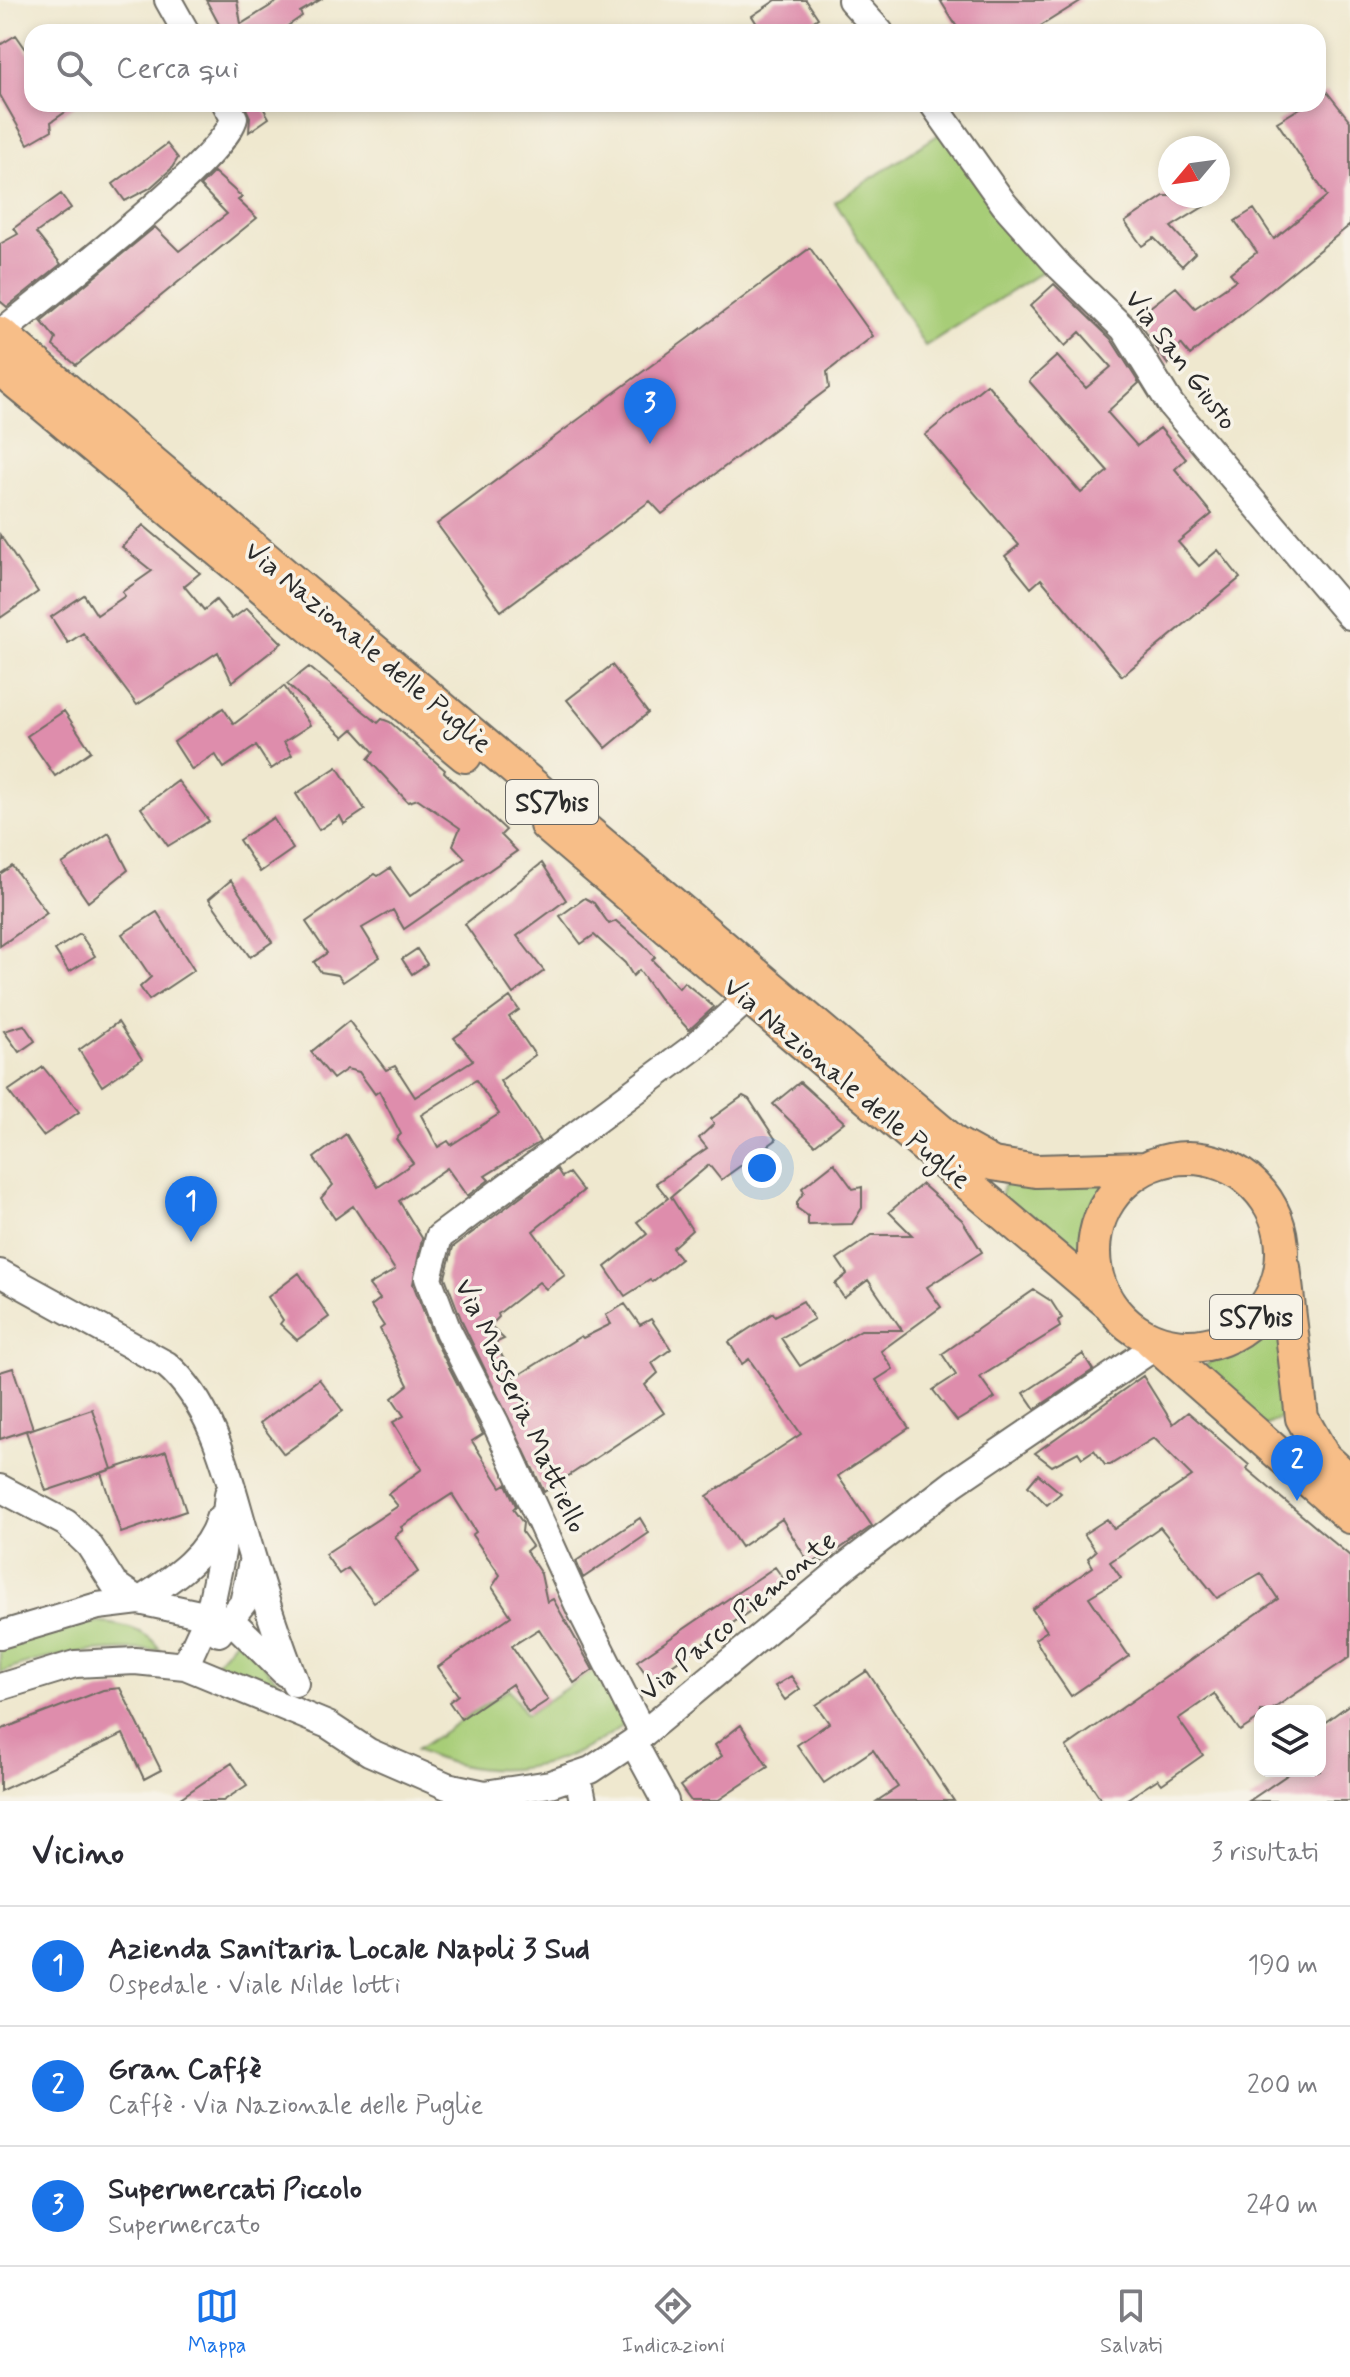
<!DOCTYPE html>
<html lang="it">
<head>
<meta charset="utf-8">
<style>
  body { margin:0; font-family:Mynerve,sans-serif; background:#f2f2f3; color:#2b2b33 }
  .controls { position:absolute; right:24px; bottom:24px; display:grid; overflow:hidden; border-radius:16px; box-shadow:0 4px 12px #0003 }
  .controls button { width:72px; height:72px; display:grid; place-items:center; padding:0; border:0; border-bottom:2px solid #e1e1e2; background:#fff; color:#2b2b33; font:40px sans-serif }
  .compass { position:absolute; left:1158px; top:136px; width:72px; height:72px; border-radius:50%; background:#fff; box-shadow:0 4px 12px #0003; rotate:241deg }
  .you { position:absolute; left:762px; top:1168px; width:28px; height:28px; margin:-20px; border:6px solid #fff; border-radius:50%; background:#1a73e8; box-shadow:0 0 0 12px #1a73e833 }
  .badge { display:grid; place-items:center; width:52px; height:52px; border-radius:50%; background:#1a73e8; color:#fff; font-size:26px; font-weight:700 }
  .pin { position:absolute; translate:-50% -66px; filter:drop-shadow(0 2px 4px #0008) }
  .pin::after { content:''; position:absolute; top:42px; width:28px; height:24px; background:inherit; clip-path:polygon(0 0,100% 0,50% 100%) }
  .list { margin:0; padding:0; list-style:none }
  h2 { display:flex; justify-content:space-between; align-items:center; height:104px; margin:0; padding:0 32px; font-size:34px }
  h2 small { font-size:26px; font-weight:400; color:#7c7c81 }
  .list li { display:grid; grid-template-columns:52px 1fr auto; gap:24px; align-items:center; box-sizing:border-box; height:120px; padding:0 32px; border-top:2px solid #e1e1e2 }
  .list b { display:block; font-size:30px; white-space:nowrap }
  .list p { margin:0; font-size:26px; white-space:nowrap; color:#7c7c81 }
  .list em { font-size:26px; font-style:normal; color:#7c7c81 }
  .icon { flex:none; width:44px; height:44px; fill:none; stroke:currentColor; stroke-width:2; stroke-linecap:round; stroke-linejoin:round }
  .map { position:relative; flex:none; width:1350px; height:1801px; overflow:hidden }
  .search { position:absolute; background:#fff; box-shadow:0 4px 12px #0003; left:24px; right:24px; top:24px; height:88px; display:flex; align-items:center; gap:20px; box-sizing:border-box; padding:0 28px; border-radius:24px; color:#7c7c81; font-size:30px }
  .sheet { height:464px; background:#fff }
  nav { display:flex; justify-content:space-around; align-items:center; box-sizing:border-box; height:112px; border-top:2px solid #e1e1e2; background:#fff; font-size:22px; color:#7c7c81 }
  nav a { display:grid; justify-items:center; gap:4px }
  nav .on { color:#1a73e8 }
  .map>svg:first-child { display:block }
  .green { fill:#a7cd77; stroke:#697c51; stroke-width:2 }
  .building { fill:#de8dac; fill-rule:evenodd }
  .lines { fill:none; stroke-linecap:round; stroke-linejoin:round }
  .minor-casing { stroke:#706d64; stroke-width:30 }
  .major-casing { stroke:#706d64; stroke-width:36 }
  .minor { stroke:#fff; stroke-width:26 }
  .major { stroke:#f7be88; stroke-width:32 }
  .labels { text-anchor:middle; stroke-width:7; stroke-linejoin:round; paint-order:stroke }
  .shield { fill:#f7f3e8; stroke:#686764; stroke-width:2 }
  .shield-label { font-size:26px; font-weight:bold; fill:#2b2b2b }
  .street-label { font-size:28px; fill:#2b2b2b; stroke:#f7f3e8 }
</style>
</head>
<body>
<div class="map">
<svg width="1350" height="1801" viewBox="0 0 1350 1801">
  <rect width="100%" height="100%" fill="#f7f3e8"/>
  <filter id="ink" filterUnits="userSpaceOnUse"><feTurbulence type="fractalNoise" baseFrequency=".0125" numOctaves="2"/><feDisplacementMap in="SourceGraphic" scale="16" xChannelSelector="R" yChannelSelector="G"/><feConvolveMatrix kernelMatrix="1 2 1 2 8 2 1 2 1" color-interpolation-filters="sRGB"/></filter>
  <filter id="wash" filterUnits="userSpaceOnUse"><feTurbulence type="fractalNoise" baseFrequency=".006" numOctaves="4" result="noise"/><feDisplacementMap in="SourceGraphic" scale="32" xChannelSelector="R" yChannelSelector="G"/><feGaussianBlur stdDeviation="1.8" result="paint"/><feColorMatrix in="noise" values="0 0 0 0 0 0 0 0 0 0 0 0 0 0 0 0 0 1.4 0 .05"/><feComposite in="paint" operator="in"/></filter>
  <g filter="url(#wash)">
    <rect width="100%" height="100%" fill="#efe8cf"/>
    <path class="green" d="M944,131l104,137 -123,78 -90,-144z
      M1119,1176c-26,28 -35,58 -32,96l-88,-70 7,-24z
      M1276,1308l15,105 -28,14 -65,-57 54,-37z
      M87,1622c25,1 59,4 73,28 -55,-2 -109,2 -160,23v-25z
      M239,1635l50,60 -70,-31 -2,-3z
      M596,1668l32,54c-65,49 -137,63 -212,28l93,-61 17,26z"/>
    <g id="blocks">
      <path class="building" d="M206,0h31l4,24 39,-24h40l-20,12 2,4 -23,16h-56z
        M776,0h30l12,18 -21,14h-35l-10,-16z
        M940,0h142l-51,32h-71z
        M16,35l16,23v46h45l-26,18 1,8 -24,14 -28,-49v-50z
        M1327,92l23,29v104l-160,130 -9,-11 -13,21 -32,-47 40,-31 19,21 41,-28 -6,-7 27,-21 -22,-31 19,-12 20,30 53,-43 -50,-74 30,-18h11v-7z
        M244,104h17l8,14 -20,14 1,-15z
        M167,144l11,14 -7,11 -21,19 -25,13 -12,-17z
        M214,172l28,25 -4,3 19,18 -181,147 -23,-19 3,-7 -15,-18 114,-94 24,24 48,-37 -27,-28z
        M61,194l10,14 -35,25 25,31 -54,43 -7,-6v-57l18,-10 -4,-6z
        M1164,196h57l-50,31 24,26 -13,13 -28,-28 -12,8 -17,-24z
        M810,248l63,88 -46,36 2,16 -167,126 -12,-13 -149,110 -64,-87z
        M1054,284l57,55 28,44 -32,29 30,34 23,-18 26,31 -11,10 37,45 -34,28 21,24 19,-16 22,28 -118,98 -81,-97 -10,9 -26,-32 14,-11 -94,-110 62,-51 94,109 27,-22 -79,-90 28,-25 29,32 25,-21 -31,-35 -15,14 -35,-40z
        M143,525l57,48 -16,13 20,24 12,-10 16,19 15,-11 35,35 -50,39 -14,-30 -81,53 -54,-72 -15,10 -17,-26 33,-22 13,20 28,-19 -3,-4 30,-21 -30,-24z
        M0,535l38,57 -38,26z
        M612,665l36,48 -42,35 -39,-48z
        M309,667l69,56 4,-4 8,3 55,48 -1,2 62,58 -5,5 16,16 -113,78 -11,-19 -31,18 18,29 -37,25 -5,-7 -17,-3 -7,-10 13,-9 -21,-31 69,-48 3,2 12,-8 20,28 55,-38 -12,-13 7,-17 -42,-29 -10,3 -40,-43 6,-7 -21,-23 -9,8 -57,-53z
        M284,686l26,39 -26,17 8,13 -21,14 -15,-23 -32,22 -9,-14 -23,16 -18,-28 49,-34 11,16z
        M64,711l27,40 -36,25 -28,-40z
        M337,767l28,43 -21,14 -4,-8 -21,14 -23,-36z
        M178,781l31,40 -41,25 -27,-38z
        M273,818l20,31 -33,23 -21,-32z
        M109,833l19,37 -40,32 -26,-38z
        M542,863l24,37 -49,36 27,35 -31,23 -48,-70z
        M12,866l35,47 -47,33v-72z
        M231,880l41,62 -22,15 -41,-58z
        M585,898l9,5 15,21 7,-3 27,23 12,13 -3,3 27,28 5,-6 30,25 -25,23 -30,-32 -20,-28 -6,6 -8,-13 -31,-28 -13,9 -21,-28z
        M157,912l37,58 -45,30 -9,-13 11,-10 -29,-43z
        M80,934l15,22 -26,16 -14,-22z
        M417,949l10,15 -15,10 -10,-15z
        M510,997l9,13 -10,7 26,38 -35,26 40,61 -55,34 4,4 -22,16 -20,-28 -48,33 23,37 -9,46 21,54 49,96 -11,7 29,46 5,-3 10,22 -3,3 10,14 -1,9 10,14 -6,5 15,23 6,28 6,-3 40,71 -19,13 -35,-54 -27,17 36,54 -20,13 -16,-29 -51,35 -12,-17 9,-7 -20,-28 73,-51 -19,-29 8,-12 -28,-40 4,-3 -24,-38 -51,33 2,3 -8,6 23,36 -44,30 -26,-34 -9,6 -14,-20 73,-48 -10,-12 34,-25 -29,-47 11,-6 -12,-18 16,-13 -28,-56 4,-3 -13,-20 9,-7 -11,-14 26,-15 -42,-64 -18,13 -14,-21 12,-13 -19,-27 32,-24 32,53 35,-24 -17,-24 5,-5 -22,-43 -4,3 -16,-22 -12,-3 -14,10 -22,-27 38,-31 37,49 9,-4 20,31 58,-37 -19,-22zM476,1080l23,34 -48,31 -3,-4 -10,6 -17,-32z
        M118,1022l24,37 -40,27 -23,-36z
        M24,1025l11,16 -16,11 -15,-21z
        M43,1067l36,45 -36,24 -35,-45z
        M800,1082l44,40 -29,23 -42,-41z
        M743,1096l6,3 27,41 -55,40 -12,-15 -38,32 21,33 -20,18 9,11 -29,23 -2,-2 -25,16 -20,-29 42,-33 -10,-12 31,-24 -12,-15 51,-35 -8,-10 15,-14 -3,-5z
        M834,1163l19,26 9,-2v21l-10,16 -44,1v-9l-11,-8v-6l7,-10 -2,-4z
        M557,1169l5,8 7,-4 14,18 -50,40 32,44 -19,14 -7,-7 -41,32 1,3 -9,9 14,13 -9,4 19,35 67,-42 2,2 28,-14 -5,-9 19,-11 15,21 11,-6 20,30 -19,14 6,10 -13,12 19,28 -120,79 -81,-168 -18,-47 8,-30z
        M922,1184l40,36 20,32 -55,35 14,20 -60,44 12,18 -17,11 33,48 -71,48 34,50 -51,36 -2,-3 -9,6 -28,-46 -41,28 -34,-51 94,-62 -52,-75 -7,5 -13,-22 44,-29 2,3 28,-15 11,18 -33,19 19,28 61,-36h41l-34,-50 -24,18 -9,-14 12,-10 -10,-15 35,-24h40l-23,-23z
        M299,1273l30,44 -32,23 -17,-16 3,-4 -15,-23z
        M1034,1290l17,11 11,17 -4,3 2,6 -80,50 15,21 -38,23 -24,-31 23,-15 -14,-21z
        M1083,1354l10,16 -58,39 -11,-16z
        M13,1368l20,60 -33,11v-67z
        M1143,1376l30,48 15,-12 61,53 -2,4 103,87v101l-80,54h-10v7l-20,13 -26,-37 -36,25 25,36 -41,29 -4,-5 -34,22h-22l-36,-54 212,-148 -17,-26 -44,25 -57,-71 -50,35 11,16 -32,19 40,59 -58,40 -15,-22 -21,-35 12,-8 -15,-22 61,-42 -5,-9 8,-7 -12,-17 23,-15 7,10 78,-53 -38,-38 -44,27h-5l-11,-15 -12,8 -4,-6 -26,14 -17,-13z
        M319,1379l24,32 -59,43 -24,-31z
        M92,1409l20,60 -66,22 -20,-60z
        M166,1451l20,60 -65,22 -20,-60z
        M1038,1474l23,19 -14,12 -19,-19z
        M640,1518l9,15 -66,45 -7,-17z
        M775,1567l13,18 -138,95 -13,-19z
        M867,1671l87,130h-77l21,-14 -25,-37 -49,33 -27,-38 32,-22 -13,-18z
        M791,1676l9,13 -15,11 -10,-14z
        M120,1688l41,82 -17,9 -21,-45 -123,57v-61l103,-40z
        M1350,1704v97h-101l44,-30h27v-45z
        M741,1725l27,42 -51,34h-26l-11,-15 42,-30 -7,-11z
        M232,1763l15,22 -24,16h-47z"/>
    </g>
  </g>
  <g filter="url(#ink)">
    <use href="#blocks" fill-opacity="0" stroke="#706d64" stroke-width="2"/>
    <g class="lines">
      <defs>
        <path id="minor" d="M168,0l18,32
          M851,0l29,32
          M933,104l71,100 56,63 64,62 47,76 179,211
          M0,333c42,-34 226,-175 234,-215l-8,-14
          M0,1273l167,92c49,42 63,119 81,178 14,47 29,94 47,140
          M0,1488l66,35 23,22 25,39 25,17
          M139,1601c31,-21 69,-44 80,-82
          M219,1633l24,-30 9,-41
          M0,1635l98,-29 41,-5 93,20 53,52
          M185,1666l24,-52 13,-62 6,-58
          M0,1687l75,-23 60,-3 50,5 143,59 41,27 78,34 38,8 65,-10 41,-14 42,-28 214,-177 107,-82 202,-137
          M643,1734l-63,-125 -84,-185 -48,-93 -20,-53 11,-41 255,-190 55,-50
          M633,1742l32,59
          M578,1776l5,25"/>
        <path id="major" d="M0,333l955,810 38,21 43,7 109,-3
          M0,369l465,387
          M546,825l561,477
          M1094 1252a94 94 0 1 1 188 0a94 94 0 1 1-188 0Z
          M1284,1267l18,151 22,39 26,24
          M1151,1341l199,176"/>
      </defs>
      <use href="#minor" class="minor-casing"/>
      <use href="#major" class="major-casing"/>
      <use href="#minor" class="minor"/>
      <use href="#major" class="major"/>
    </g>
  </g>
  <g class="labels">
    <g class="shield">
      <rect x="506" y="780" width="92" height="44" rx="6"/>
      <rect x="1210" y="1295" width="92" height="44" rx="6"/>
    </g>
    <g class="shield-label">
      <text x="552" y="811">SS7bis</text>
      <text x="1256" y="1326">SS7bis</text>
    </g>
    <g class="street-label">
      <text transform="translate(1182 359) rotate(53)" y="10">Via San Giusto</text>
      <text transform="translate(369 646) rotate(40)" y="10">Via Nazionale delle Puglie</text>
      <text transform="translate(848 1082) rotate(40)" y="10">Via Nazionale delle Puglie</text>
      <text transform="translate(522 1405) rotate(65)" y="10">Via Masseria Mattiello</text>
      <text transform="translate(737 1615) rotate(-40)" y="10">Via Parco Piemonte</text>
    </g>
  </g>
</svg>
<div class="controls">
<button><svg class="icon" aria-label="layers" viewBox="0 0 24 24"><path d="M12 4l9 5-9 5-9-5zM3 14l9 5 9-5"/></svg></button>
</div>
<svg class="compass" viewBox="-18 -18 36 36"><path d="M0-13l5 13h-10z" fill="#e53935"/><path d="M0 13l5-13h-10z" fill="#7c7c81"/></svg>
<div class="you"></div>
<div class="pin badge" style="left:191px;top:1242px">1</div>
<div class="pin badge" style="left:1297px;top:1501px">2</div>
<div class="pin badge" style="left:650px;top:444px">3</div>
<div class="search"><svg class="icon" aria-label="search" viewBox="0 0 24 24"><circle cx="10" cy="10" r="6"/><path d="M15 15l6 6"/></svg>Cerca qui</div>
</div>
<section class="sheet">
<h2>Vicino<small>3 risultati</small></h2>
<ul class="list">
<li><span class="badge">1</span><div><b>Azienda Sanitaria Locale Napoli 3 Sud</b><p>Ospedale · Viale Nilde Iotti</p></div><em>190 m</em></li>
<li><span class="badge">2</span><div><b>Gran Caffè</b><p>Caffè · Via Nazionale delle Puglie</p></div><em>200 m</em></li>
<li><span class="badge">3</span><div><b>Supermercati Piccolo</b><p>Supermercato</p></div><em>240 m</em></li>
</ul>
</section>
<nav>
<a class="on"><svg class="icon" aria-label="map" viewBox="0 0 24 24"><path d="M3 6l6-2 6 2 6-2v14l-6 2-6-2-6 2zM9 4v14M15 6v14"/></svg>Mappa</a>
<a><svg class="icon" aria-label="directions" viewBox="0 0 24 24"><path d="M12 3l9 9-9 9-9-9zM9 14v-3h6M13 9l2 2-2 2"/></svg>Indicazioni</a>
<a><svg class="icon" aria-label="saved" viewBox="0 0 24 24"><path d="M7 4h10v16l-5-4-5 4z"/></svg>Salvati</a>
</nav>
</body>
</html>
